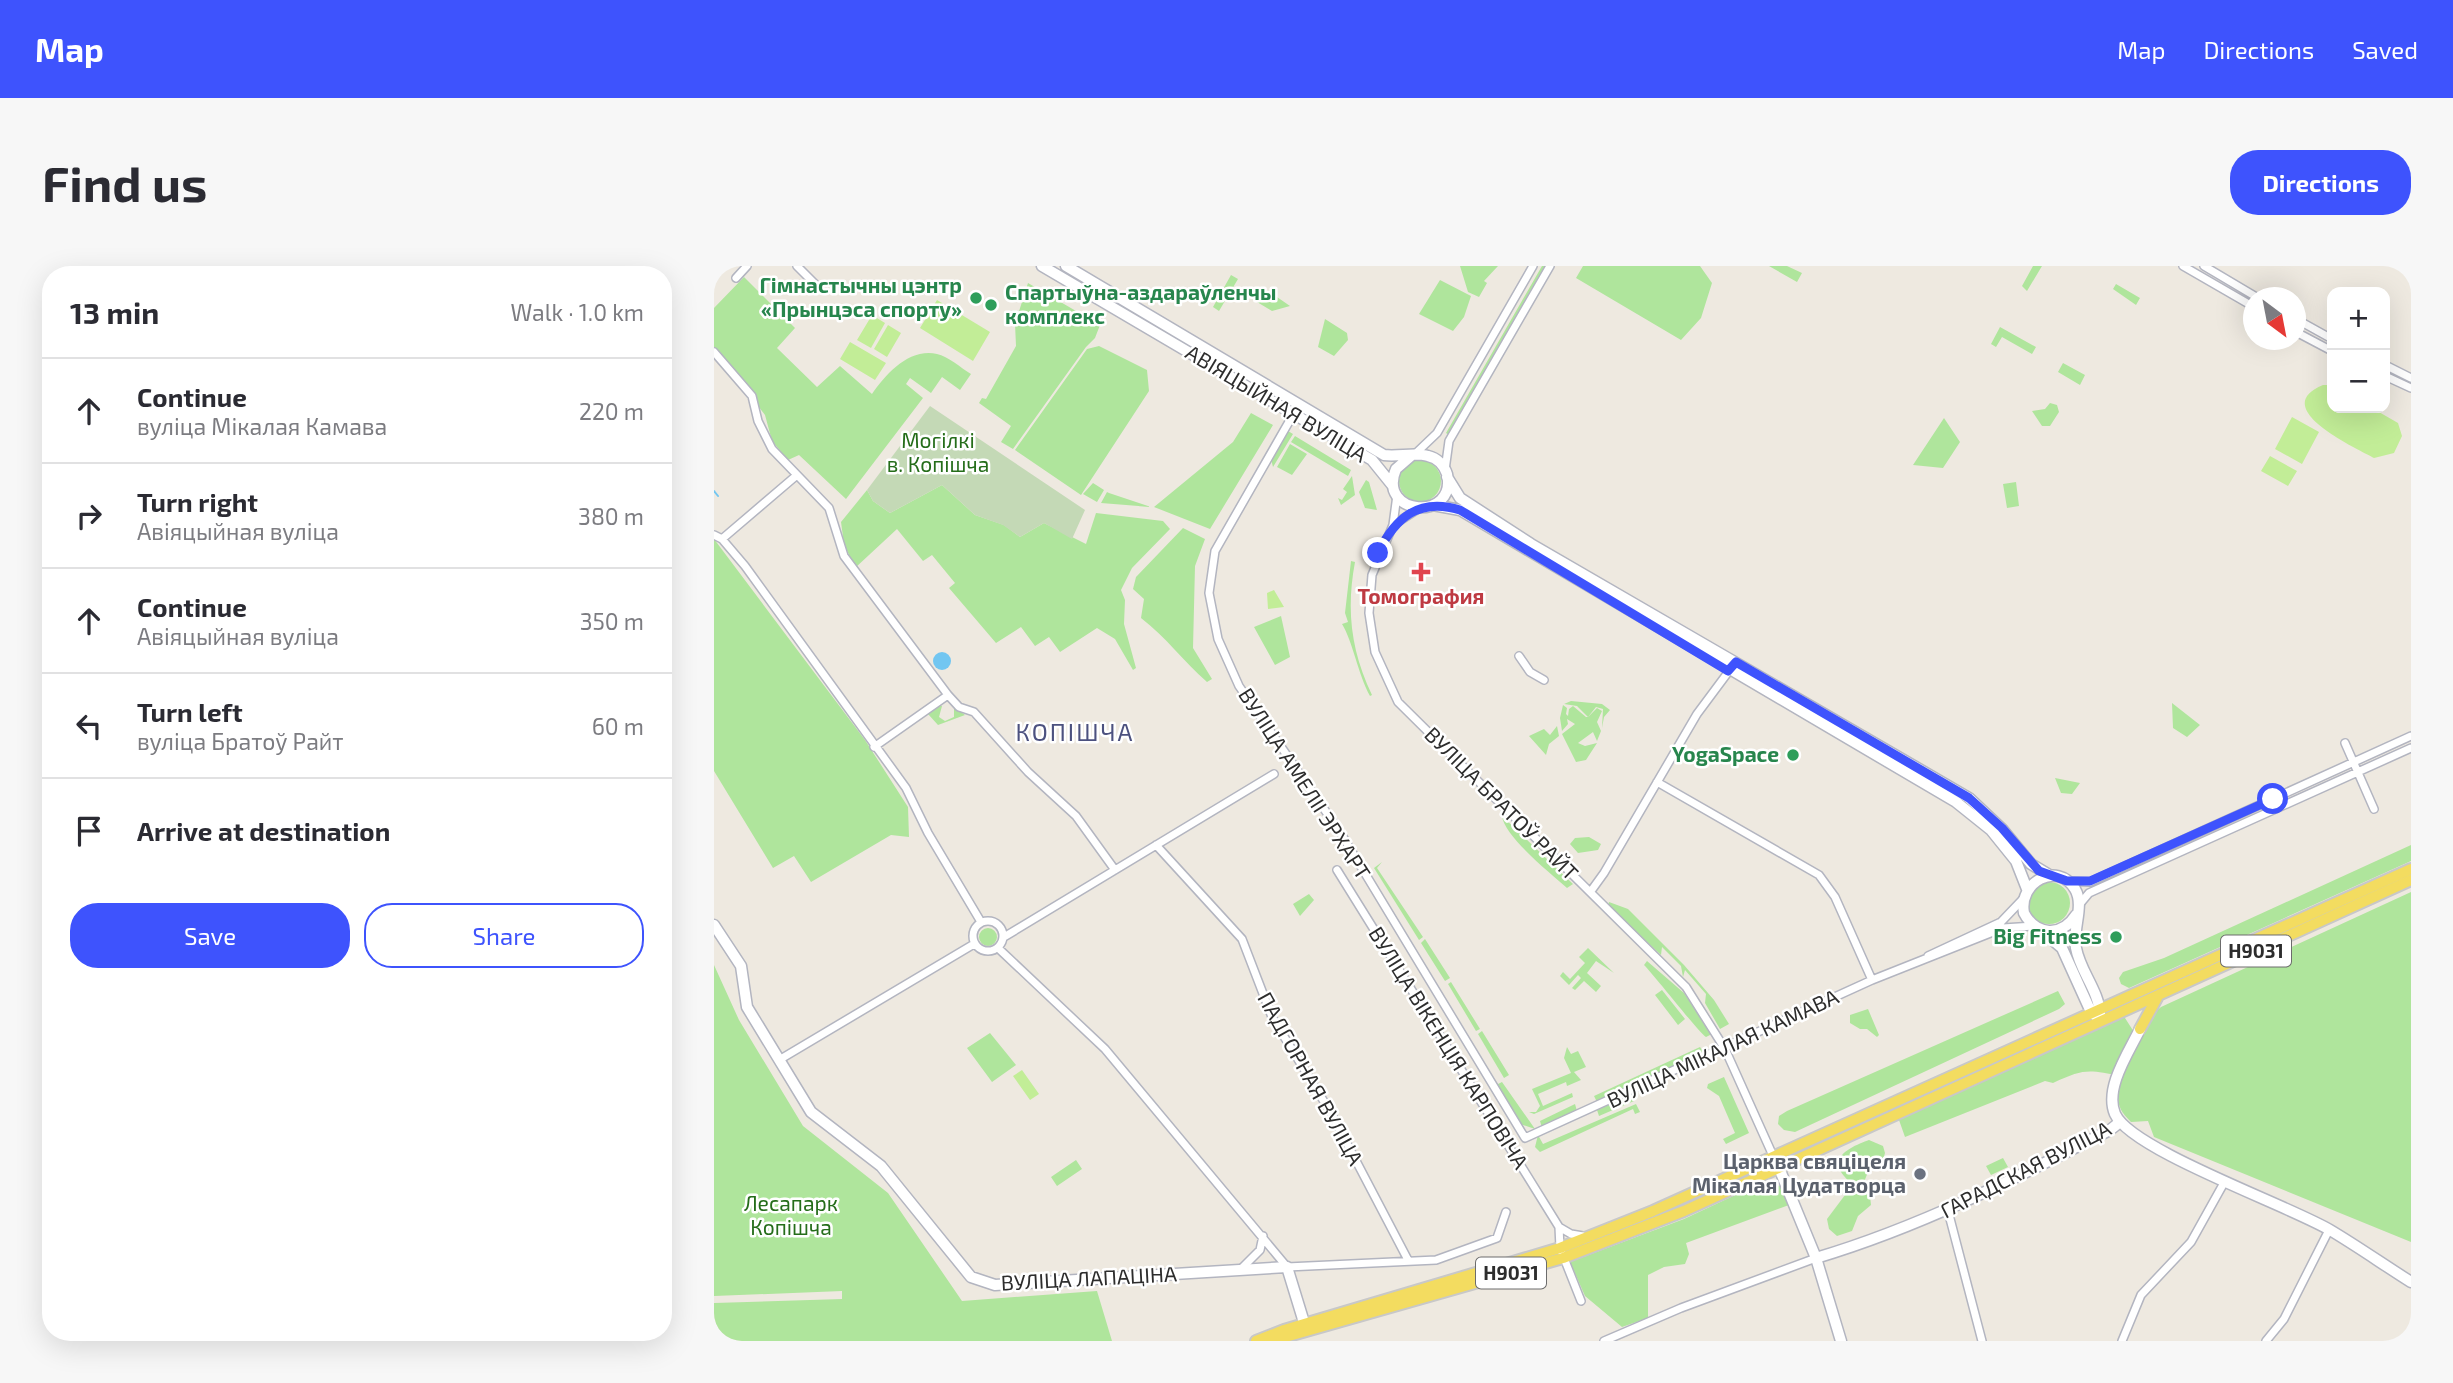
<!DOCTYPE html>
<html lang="en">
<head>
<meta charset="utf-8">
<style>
  body { margin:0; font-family:"Exo 2",sans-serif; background:#f7f7f7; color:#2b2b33 }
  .controls { position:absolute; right:21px; top:21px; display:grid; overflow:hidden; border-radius:14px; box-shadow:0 7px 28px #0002 }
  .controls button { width:63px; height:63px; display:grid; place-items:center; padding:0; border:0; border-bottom:2px solid #e1e1e2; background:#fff; color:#2b2b33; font:35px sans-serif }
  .compass { position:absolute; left:1529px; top:21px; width:63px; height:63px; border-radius:50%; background:#fff; box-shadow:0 7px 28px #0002; rotate:148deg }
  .stop { position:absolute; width:21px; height:21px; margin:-16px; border:5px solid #3e53fd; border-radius:50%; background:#fff }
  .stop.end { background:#3e53fd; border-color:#fff; box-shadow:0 2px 7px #0008 }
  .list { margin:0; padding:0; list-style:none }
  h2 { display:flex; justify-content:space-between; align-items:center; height:91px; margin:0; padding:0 28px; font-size:30px }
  h2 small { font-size:23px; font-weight:400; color:#7c7c81 }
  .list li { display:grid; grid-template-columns:46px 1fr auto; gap:21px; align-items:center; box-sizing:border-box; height:105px; padding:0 28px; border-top:2px solid #e1e1e2 }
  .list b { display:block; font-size:26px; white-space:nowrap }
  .list p { margin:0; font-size:23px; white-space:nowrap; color:#7c7c81 }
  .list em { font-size:23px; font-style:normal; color:#7c7c81 }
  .actions { display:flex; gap:14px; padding:21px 28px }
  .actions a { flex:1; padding:16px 0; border:2px solid #3e53fd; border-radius:28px; text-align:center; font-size:24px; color:#3e53fd }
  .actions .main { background:#3e53fd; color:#fff }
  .icon { flex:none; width:38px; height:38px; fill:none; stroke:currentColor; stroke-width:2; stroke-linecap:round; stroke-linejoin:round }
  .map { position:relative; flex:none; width:1697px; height:1075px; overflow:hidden; border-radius:28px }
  header { display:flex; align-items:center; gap:42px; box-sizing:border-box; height:98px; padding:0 35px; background:#3e53fd; color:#fff }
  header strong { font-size:33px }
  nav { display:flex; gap:38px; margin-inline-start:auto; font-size:24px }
  .intro { display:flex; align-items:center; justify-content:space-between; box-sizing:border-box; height:168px; padding:0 42px }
  h1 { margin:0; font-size:49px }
  .button { padding:18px 32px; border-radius:28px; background:#3e53fd; color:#fff; font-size:24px; font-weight:700 }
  main { display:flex; gap:42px; padding:0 42px }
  aside { flex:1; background:#fff; border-radius:28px; box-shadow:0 7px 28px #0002 }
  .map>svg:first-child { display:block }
  .green { fill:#afe59c }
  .cemetery { fill:#c4d9b6 }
  .pitch { fill:#c2ed97 }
  .water { fill:#72c6f1 }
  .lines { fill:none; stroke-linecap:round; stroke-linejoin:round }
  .stream { stroke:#72c6f1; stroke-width:2 }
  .street-casing { stroke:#b3b5c0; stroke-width:10 }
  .secondary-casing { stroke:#b3b5c0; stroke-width:13 }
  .primary-casing { stroke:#c8c8c8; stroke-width:14 }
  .street { stroke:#fff; stroke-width:7 }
  .secondary { stroke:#fff; stroke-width:10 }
  .primary { stroke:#f3dc60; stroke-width:10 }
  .route { stroke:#3e53fd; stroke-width:9 }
  .leisure-dot { fill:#2e9e5b; stroke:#fff; stroke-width:2.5 }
  .health-dot { fill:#e0444e; stroke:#fff; stroke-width:2.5 }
  .worship-dot { fill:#6b7280; stroke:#fff; stroke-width:2.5 }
  .labels { text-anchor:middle; stroke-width:5; stroke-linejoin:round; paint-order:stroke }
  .shield { fill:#fff; stroke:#6c6c6c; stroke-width:2 }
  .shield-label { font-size:19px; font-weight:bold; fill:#2d2d2d }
  .leisure-label { font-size:21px; font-weight:bold; fill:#27864d; stroke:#fff; text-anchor:end }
  .street-label { font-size:21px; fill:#2d2d2d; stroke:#fff }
  .park-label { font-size:21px; fill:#256d1a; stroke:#fff }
  .health-label { font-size:21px; font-weight:bold; fill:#be3a42; stroke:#fff }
  .worship-label { font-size:21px; font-weight:bold; fill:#5b616d; stroke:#fff; text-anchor:end }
  .quarter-label { font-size:24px; letter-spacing:2px; fill:#4c517f; stroke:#fff }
</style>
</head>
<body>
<header>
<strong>Map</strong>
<nav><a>Map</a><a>Directions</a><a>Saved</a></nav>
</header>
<div class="intro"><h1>Find us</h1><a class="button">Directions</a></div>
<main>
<aside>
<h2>13 min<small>Walk · 1.0 km</small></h2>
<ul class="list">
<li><svg class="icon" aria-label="ahead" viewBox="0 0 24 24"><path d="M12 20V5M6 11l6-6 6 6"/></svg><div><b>Continue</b><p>вуліца Мікалая Камава</p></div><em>220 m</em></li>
<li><svg class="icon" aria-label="right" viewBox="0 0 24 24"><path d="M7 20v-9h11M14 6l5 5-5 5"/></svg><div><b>Turn right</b><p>Авіяцыйная вуліца</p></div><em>380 m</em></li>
<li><svg class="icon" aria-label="ahead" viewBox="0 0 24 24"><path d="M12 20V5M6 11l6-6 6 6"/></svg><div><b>Continue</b><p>Авіяцыйная вуліца</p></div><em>350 m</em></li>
<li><svg class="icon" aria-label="left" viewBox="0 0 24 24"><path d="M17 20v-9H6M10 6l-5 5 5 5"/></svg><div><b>Turn left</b><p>вуліца Братоў Райт</p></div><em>60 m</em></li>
<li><svg class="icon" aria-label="arrive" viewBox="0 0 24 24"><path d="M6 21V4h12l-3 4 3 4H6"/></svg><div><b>Arrive at destination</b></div></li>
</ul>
<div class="actions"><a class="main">Save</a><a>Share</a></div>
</aside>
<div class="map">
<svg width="1697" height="1075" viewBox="0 0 1697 1075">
  <rect width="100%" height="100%" fill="#eee9e0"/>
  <path class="green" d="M746,0h38l-14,15 3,2 -8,14 -11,-5z
    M828,0h4l-97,169 -3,-2z
    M869,0h117l12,17 -11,35 -20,22 -105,-62z
    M1055,0h18l15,7 -5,9z
    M1319,0h9l-15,25 -5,-5z
    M517,9l7,4 -19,32 -6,-4z
    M30,11l51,51 -18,20 40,39 23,-21 32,28c14,-20 37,-46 65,-40 11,2 24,14 34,20l-11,16 -18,-13 -11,16 -21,-15 -4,6 17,14 -77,101 -47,-44 -11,5 -16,-19 -7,-26 -51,-68v-39z
    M726,14l31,16 -7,21 -11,14 -34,-17z
    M314,17l72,42 -5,13 -9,9 -73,102 -12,-7 10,-16 -32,-23 3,-5 4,1 30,-53 -1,-22z
    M1402,18l24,14 -4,7 -23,-16z
    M563,31l13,9 -18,5 -15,-9z
    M611,53l22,14 1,7 -14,16 -16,-9z
    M1286,61l36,20 -4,7 -30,-17 -6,10 -5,-3z
    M385,80l48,24 2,21 -68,104 -66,-45 72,-101z
    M1349,97l22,12 -5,10 -22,-13z
    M1336,137l7,2 2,7 -9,14h-8l-10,-15 13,-2z
    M537,147l22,12 -63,104 -56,-22 79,-65z
    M1230,152l16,24 -17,26 -30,-3z
    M574,165l5,3 -20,33 -2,-8z
    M581,170l56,34 -3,6 -57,-34z
    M576,178l17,10 -15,21 -15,-8z
    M685 215a21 21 0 1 1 42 0a21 21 0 1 1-42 0Z
    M638,210l3,19 -14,10 -3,-7 4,2 5,-8 -4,-3z
    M652,214l3,2 8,28 -12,-2 -6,-16z
    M1302,216l3,24 -12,2 -4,-24z
    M379,217l11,7 -7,12 -14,-8z
    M228,219l33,30 29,10 16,12 24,-14 42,21 10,-31 67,8 7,8 -38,39 -11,22 4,10 -1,24 12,44 -3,2 -18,-31 -18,-11 -37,24 -11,-15 -14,9 -14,-19 -25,16 -47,-55 6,-5 -23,-28 -9,6 -26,-32 -42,39 -11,-24 -3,-22 26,-32 6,11 17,12z
    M393,226l2,1 42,14 -50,-4z
    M469,262l22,11 -10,27 -2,82 19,31 -5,3c-23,-20 -41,-45 -66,-64l3,-19 -11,-10 3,-12z
    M0,273l151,201 43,67 1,30 -18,-2 -80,47 -17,-26 -21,12 -59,-97z
    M637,295l4,1c-9,48 -4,89 17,133l-2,1c-12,-22 -17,-54 -28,-72l6,-2 -3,-9z
    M567,350l9,41 -15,8 -21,-38z
    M857,435l31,3 8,6 -6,7 -2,11 1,-19 -7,-2 -8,10 9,-9 5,3 -5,11 4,9 -4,10 -4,-9 -15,11 7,3 12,-3 -11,17 -10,2 -14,-28 13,-10 -8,-5 1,5 -6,7 -2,-13 3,-13 4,3 -1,6 2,2 1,-7 4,-3 13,11h2l-11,-11 -13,-2z
    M1458,437l28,22 -13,12 -14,-9z
    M225,439l3,1 -3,11 6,4 9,-4v-10l11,8 -27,10 -10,-11z
    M843,460l2,10 -10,8 -3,11 -17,-19 15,-7 6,6z
    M1341,512l25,5 -8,11 -11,-1z
    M788,550l71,68 -6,4c-17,-15 -63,-52 -65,-72z
    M875,571l12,7 -3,6 -20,3 -8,-9 5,-6z
    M1697,579v16l-282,127 -8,-4 -2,-6 4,-6 41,-14z
    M668,596l-5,6 46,69 -4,3 -45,-72z
    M1314 637a21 21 0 1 1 42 0a21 21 0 1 1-42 0Z
    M1697,626v350l-257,-105 -6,-16 -17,1c-16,-15 -15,-25 -9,-46 -34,-6 -37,-8 -69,7l-8,-2 -140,56 -6,-17 217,-103 9,1 9,14 10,3 9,-21 8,-7z
    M595,628l5,6 -14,16 -7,-12z
    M895,636l19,7 56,56 30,35 15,24 -9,5 -15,-26 1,-9 -21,-24 -2,7 -2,-11 -19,-19 -1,8 -53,-49z
    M265 671a9 9 0 1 1 18 0a9 9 0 1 1-18 0Z
    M711,673l25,39 -5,3 -24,-38z
    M874,682l26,25 -18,-12 -9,12 14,13 -5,6 -12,-11 -9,9 -3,-2 9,-10 -3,-3 -9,10 -9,-9 3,-4 7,7 15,-16 -6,-6z
    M933,695l37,32 28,41 -6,3c-6,-3 -51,-61 -62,-72z
    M0,699l25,55 64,106 85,67 74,108 135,-10 15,50h-398v-38l128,-4v-8l-128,5z
    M737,716l29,47 -4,2 -28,-47z
    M948,724l23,29 -7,6 -23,-30z
    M1344,725l7,13 -6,5 -264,123 -11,-2 -6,-6 1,-8 8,-5z
    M1154,743l11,26 -2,2 -10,-8h-7l-10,-6v-8z
    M768,765l27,44 -5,3 -26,-44z
    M276,767l26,32 -24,17 -25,-34z
    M853,781l4,7 7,-3 8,16 -12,5 7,8 -14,6 -1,-4 -28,12 5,12 29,-13 1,4 -39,17 -5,-2h7l4,-6 -8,-17 39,-16 -7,-15z
    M986,781l5,7 -107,50 -4,-8z
    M1010,811l25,56 -23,11 -3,-5 12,-6 -16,-37 -12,-8 1,-4z
    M788,816l33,47 -15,-5 -24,-39z
    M918,829l2,6 -35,15 -2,-6z
    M861,838l2,7 -35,17 -2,-7z
    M922,838l4,8 -5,2 -2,-5 -93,43 -5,-5 3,-12 5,9z
    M1155,874l14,6 2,7 -2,7 -15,12 -6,15 8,9 1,9 -13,11 -6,15 -15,5 -8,-7 -2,-10 24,-32c-2,-8 -9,-11 -12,-19 -5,-15 19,-24 30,-28z
    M1289,892l5,9 -17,8 -5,-9z
    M362,894l6,9 -25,17 -6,-9z
    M1047,917l1,3 8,-3 10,3 9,19 -103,38 3,11 -4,10 -21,3 -16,8v43l-26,9 -37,-31 -15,-34 114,-43z"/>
  <path class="cemetery" d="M216,140l155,104 -13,29 -28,-16 -24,14 -17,-12 -28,-10 -33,-30 -52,28 -17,-12 -6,-11z"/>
  <path class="pitch" d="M223,34l53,32 -17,29 -53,-33z
    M158,49l13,8 -14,25 -14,-8z
    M174,59l13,8 -14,24 -13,-8z
    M136,76l36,21 -11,17 -35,-21z
    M1609,119h9v23h40l26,15 4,13 -8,17 -20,5c-18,-10 -107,-50 -51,-73z
    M1578,151l27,15 -17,32 -27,-15z
    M1556,190l27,15 -9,15 -27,-15z
    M560,324l10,17 -16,2 -1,-16z
    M308,804l17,24 -9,6 -17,-24z"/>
  <path class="water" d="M219 395a9 9 0 1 1 18 0a9 9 0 1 1-18 0Z"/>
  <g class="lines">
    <path class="stream" d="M0,225l4,5"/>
    <defs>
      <path id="street" d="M83,0l21,21
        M1469,0l71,41
        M1490,0l54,32
        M22,12l11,-12
        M1582,53l36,20
        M1582,66l36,19
        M0,86l38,44 6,25 14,28 57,59 15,48 104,139 11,12 15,5 54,60 48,44 39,54
        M1671,99l26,13
        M1671,110l26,12
        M580,147l-79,138 -6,42 9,46 21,47 101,146 185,306 347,-158 131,-52 31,-2
        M701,188l22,-21 96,-167
        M731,204l4,-29 101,-175
        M683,229l-4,30 -21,50 -3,38 6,39 23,50 288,285 39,62 49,109
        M679,259l25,-16
        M0,269l8,4 23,27 161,222 22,45 53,89
        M8,273l75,-64
        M805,390l11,16 14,8
        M1631,477l29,66
        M160,481l74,-52
        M943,516l162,93 16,22 37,83
        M442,579l86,94 30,78 59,96 77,147
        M623,604l222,357 12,7 12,2
        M1354,615l22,1 321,-146
        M877,625l13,-18 93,-159 35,-47
        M1365,639l10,-12 322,-145
        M259 670a15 15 0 1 1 30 0a15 15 0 1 1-30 0Z
        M290,671l270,-163
        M284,682l107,101 182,218 149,-7 61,-22 9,-26
        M1214,690l73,-34 22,-23
        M65,794l195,-116
        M1234,945l34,130
        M845,961l1,21 21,53
        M527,1003l19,-19 3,-14
        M890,1075l77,-33 135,-50
        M1408,1075l19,-46 50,-53 34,-61
        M1552,1075l18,-22 45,-89
        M1693,1075l4,-7"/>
      <path id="secondary" d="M328,0l330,194 21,26
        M352,0l318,189c14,2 31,-3 44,1 9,2 16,9 19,18 11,48 -71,42 -51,-5l15,-13
        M733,211l13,21 71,46 438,254 33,31 29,35 20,12
        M719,239l27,5 496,292 35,28 25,31 11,28
        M1362,649c-14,22 -40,21 -52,-2 -6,-30 33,-53 51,-24 10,17 -3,40 1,59 4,23 23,43 24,66
        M0,659l27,41 6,41 64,105 70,54 90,111 24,8 292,-18 19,62
        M1328,665l20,17 29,64 5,4
        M1426,763c-11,23 -36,59 -25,85 16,36 175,92 215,116 27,16 54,35 81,52
        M1065,902l37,90 25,83
        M1102,992c104,-31 198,-79 294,-128l10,-8"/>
      <path id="primary" d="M1426,763l17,-31
        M542,1075l28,-11 276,-82 93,-37 758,-342
        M557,1075l292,-83 121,-47 727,-331"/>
    </defs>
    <use href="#street" class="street-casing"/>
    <use href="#secondary" class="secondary-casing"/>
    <use href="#primary" class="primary-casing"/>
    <use href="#street" class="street"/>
    <use href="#secondary" class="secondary"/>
    <use href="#primary" class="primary"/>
  </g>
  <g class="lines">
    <path class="route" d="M664,287c17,-35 41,-56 82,-43l268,161 8,-9 233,136 33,30 37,43 28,10h23l183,-82"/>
  </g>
  <g class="leisure-dot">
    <circle cx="262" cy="32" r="7"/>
    <circle cx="277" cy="39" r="7"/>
    <circle cx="1079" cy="489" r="7"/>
    <circle cx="1402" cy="671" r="7"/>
  </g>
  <path class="health-dot" d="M703.5 295.5h7v7h7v7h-7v7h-7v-7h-7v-7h7z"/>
  <circle class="worship-dot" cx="1206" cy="908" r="7"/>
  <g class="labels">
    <g class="shield">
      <rect x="1507" y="669.5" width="70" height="31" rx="5"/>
      <rect x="762" y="991.5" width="70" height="31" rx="5"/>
    </g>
    <g class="shield-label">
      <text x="1542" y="692">Н9031</text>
      <text x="797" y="1014">Н9031</text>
    </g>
    <g class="leisure-label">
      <text x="248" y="27">Гімнастычны цэнтр<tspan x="248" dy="24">«Прынцэса спорту»</tspan></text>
      <text x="291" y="34" text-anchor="start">Спартыўна-аздараўленчы<tspan x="291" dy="24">комплекс</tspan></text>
      <text x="1065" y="496">YogaSpace</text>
      <text x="1388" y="678">Big Fitness</text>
    </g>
    <g class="street-label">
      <text transform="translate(562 138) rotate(31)" y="7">АВІЯЦЫЙНАЯ ВУЛІЦА</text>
      <text transform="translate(590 518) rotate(57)" y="7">ВУЛІЦА АМЕЛІІ ЭРХАРТ</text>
      <text transform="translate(787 538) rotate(45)" y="7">ВУЛІЦА БРАТОЎ РАЙТ</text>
      <text transform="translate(734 782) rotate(58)" y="7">ВУЛІЦА ВІКЕНЦІЯ КАРПОВІЧА</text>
      <text transform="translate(1009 783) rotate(-25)" y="7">ВУЛІЦА МІКАЛАЯ КАМАВА</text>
      <text transform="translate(596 813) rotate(61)" y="7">ПАДГОРНАЯ ВУЛІЦА</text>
      <text transform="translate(1312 904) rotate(-27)" y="7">ГАРАДСКАЯ ВУЛІЦА</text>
      <text transform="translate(375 1013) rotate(-3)" y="7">ВУЛІЦА ЛАПАЦІНА</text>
    </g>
    <g class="park-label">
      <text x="224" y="182">Могілкі<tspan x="224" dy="24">в. Копішча</tspan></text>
      <text x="77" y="945">Лесапарк<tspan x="77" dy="24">Копішча</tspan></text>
    </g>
    <g class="health-label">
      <text x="707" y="338">Томография</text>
    </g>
    <g class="worship-label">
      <text x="1192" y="903">Царква свяціцеля<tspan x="1192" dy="24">Мікалая Цудатворца</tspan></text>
    </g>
    <g class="quarter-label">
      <text x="361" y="475">КОПІШЧА</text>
    </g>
  </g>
</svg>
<div class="controls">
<button>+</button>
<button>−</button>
</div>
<svg class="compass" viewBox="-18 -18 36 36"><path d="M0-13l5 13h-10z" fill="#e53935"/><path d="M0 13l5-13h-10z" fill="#7c7c81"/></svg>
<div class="stop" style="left:1559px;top:533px"></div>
<div class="stop end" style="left:664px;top:287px"></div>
</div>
</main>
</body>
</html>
